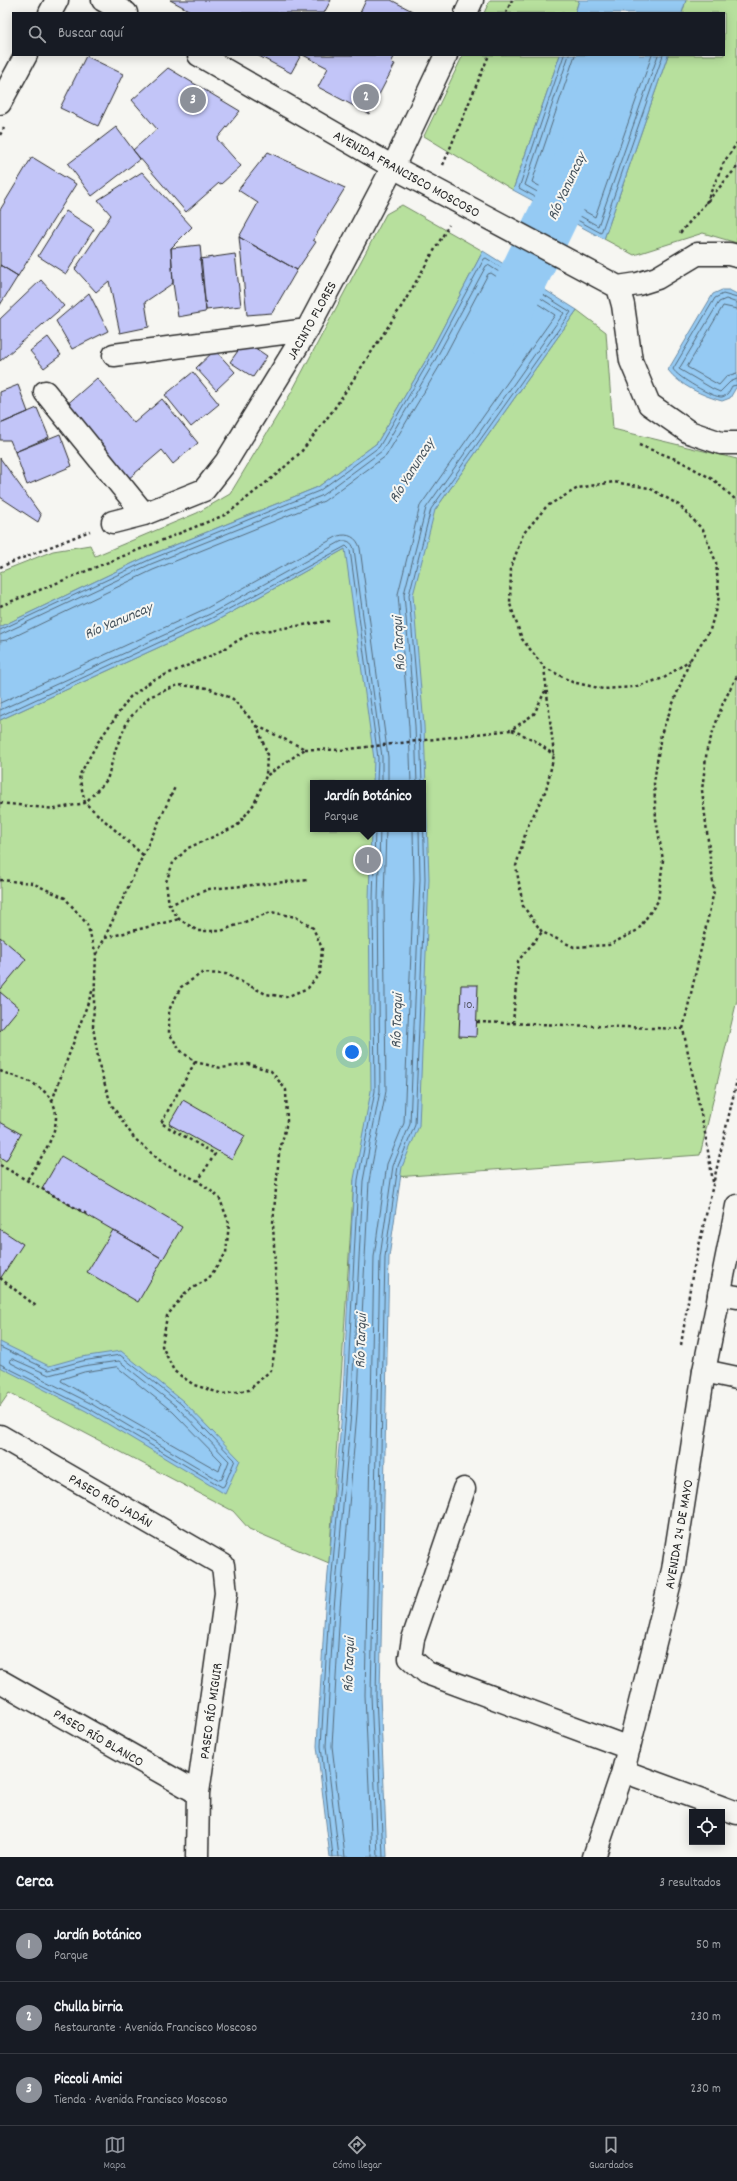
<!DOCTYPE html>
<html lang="es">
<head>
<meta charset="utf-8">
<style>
  body { margin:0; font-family:Dekko,sans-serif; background:#242831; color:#f1f3f6 }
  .controls { position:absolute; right:12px; bottom:12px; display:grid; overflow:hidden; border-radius:0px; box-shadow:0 2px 10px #0003 }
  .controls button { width:36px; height:36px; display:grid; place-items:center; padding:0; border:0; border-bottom:1px solid #363941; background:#171b24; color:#f1f3f6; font:20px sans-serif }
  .you { position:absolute; left:352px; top:1052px; width:14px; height:14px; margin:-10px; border:3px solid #fff; border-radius:50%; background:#1a73e8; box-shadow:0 0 0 6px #1a73e833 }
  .badge { display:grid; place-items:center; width:26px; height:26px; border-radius:50%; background:#8c9099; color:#fff; font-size:13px; font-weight:700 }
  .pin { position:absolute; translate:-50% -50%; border:2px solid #fff; box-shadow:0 1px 4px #0006 }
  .popup { position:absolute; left:310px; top:780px; width:116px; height:52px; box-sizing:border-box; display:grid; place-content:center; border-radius:0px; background:#171b24; filter:drop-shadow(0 1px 3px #0005); font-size:13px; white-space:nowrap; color:#9ea1a6 }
  .popup b { font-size:15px; color:#f1f3f6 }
  .popup::after { content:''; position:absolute; left:50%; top:100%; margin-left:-8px; border:8px solid transparent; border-top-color:#171b24 }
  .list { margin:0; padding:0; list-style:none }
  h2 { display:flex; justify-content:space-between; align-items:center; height:52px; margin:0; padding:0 16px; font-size:17px }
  h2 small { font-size:13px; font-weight:400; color:#9ea1a6 }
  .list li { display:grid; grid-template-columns:26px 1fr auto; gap:12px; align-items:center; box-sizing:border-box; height:72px; padding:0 16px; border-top:1px solid #363941 }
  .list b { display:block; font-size:15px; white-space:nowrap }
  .list p { margin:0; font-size:13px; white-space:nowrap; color:#9ea1a6 }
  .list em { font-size:13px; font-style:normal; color:#9ea1a6 }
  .icon { flex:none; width:22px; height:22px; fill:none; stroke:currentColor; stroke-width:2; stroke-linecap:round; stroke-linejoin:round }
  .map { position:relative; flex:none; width:737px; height:1857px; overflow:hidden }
  .search { position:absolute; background:#171b24; box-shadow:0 2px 10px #0003; left:12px; right:12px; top:12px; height:44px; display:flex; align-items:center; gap:10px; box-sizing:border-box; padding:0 14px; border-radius:0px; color:#9ea1a6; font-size:15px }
  .sheet { height:268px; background:#171b24 }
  nav { display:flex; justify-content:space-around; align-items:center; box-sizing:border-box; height:56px; border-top:1px solid #363941; background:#171b24; font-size:11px; color:#9ea1a6 }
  nav a { display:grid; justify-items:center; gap:2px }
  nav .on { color:#8c9099 }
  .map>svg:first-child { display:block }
  .green { fill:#b7e09d; stroke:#718664; fill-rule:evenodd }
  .water { fill:#95caf3; stroke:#6b8aa3 }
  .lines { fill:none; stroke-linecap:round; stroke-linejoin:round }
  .shore { stroke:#556b7b; stroke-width:1 }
  .river { stroke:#95caf3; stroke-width:50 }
  .building { fill:#c2c5f8; stroke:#2b2b2b }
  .minor-casing { stroke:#2b2b2b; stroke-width:25 }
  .tertiary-casing { stroke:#2b2b2b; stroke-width:25 }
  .secondary-casing { stroke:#2b2b2b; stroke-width:25 }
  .path { stroke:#2b2b2b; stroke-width:2.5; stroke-dasharray:3 3; stroke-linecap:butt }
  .minor { stroke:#f6f6f2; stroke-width:22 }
  .tertiary { stroke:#f6f6f2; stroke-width:22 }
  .secondary { stroke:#f6f6f2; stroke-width:22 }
  .path-bridge { stroke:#2b2b2b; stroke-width:2.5; stroke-dasharray:3 3; stroke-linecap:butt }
  .labels { text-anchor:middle; stroke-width:4; stroke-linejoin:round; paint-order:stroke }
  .number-label { font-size:12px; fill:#51525e }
  .street-label { font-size:14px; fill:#2b2b2b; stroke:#f6f6f2 }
  .water-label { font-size:15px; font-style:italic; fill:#46535d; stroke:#f6f6f2 }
</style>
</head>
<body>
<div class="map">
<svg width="737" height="1857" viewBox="0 0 737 1857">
  <rect width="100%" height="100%" fill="#f6f6f2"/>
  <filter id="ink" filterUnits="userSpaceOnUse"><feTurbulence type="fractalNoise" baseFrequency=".025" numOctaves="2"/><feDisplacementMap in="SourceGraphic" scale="8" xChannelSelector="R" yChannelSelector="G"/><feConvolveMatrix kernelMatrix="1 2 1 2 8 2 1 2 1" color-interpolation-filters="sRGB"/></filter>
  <g filter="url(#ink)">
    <path class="green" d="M490,0h89l-4,13h-91z
      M686,0h51v243l-34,-10 -69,22 -30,-16 64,-184h56v-42h-42z
      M463,55h97l-47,135 -89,-54z
      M402,205l81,46 -57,109 -49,83 -59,44 -170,69 -148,71v-55l53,-21 37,-6 5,11 102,-43 33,-19 61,-101 95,-179z
      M577,310l29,22 7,97 124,30v541l-37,155 -346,25 -25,383 -80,-34 -16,-18 -224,-118 -9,13v-686l214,-98 131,-73 90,-39zM313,783h110v46h-110z"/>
    <path class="water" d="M579,0h107l-4,13h-107z
      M560,55h108l-64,184 -91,-49z
      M483,251l94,59 -142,200 -22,85 11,131 5,153 -10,247 -17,41 -13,90 -9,438 7,162h-57l-13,-111 8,-138 17,-196 12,-233 17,-88 -2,-191 2,-71h52v-46h-50l1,-24 -29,-210 -131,73 -214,98v-93l148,-71 170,-69 59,-44 49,-83z
      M722,290h7l8,4v92l-7,12 -8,3c-19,-5 -43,-16 -54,-31l45,-76z
      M0,1342l49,24 32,-9 40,-6 62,50 57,59 -15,34 -139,-83 -86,-44z"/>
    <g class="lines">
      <path class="shore" d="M564,55l-45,133 82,45 62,-178
        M569,55l-44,130 73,41 60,-171
        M575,55l-43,127 63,35 57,-162
        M737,298l-14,-4 -8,4 -42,71c4,8 40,29 49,28 5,-1 8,-7 10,-11l5,-1
        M737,303l-11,-4 -7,3 -40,67 34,20 7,3 10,-10 7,-3
        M737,309l-14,-3 -36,61 32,18 8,-9 10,-3
        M0,630l149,-70 170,-69 60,-44 50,-86 55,-102 2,-1 85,54 -140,197 -22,86 11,131 2,57
        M0,635l151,-71 170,-68 61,-45 51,-87 53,-98 2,-1 76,48 -138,195 -22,86 11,132 2,57
        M0,641l7,-1 146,-70 171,-69 62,-45 53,-89 49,-93 3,-1 64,42 -135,191 -22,88 11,133 2,56
        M0,703l207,-95 131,-72c10,-3 19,1 22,12l28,209v26
        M0,710l210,-96 130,-72c7,-3 12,0 14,7l28,208v26
        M0,716l212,-98 134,-72 4,4 28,208 -1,25
        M0,1347l49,23 33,-9 38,-6 61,49 54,56 -11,26 -2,1 -134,-79 -88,-44
        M13,1359l36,16 34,-9 36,-5 58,46 52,54 -7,18 -3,1 -129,-77 -79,-40 -1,-3z
        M117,1367l56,45 49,50 -3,9 -158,-90 1,-2 22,-7z
        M333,1857l-12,-111 8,-138 17,-195 12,-233 17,-89 -2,-191 2,-71
        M339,1857l-13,-111 8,-137 17,-196 12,-232 17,-90 -2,-191 2,-71
        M345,1857l-13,-111 8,-137 17,-196 12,-232 17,-90 -2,-191 2,-71
        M372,1857l-7,-162 9,-438 13,-93 17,-41 10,-244 -1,-50
        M378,1857l-7,-162 9,-438 13,-91 17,-42 10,-245 -1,-50
        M383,1857l-7,-162 9,-438 13,-91 17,-41 10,-246 -2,-69"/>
      <path class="river" d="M491,336l17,-27 73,-151 33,-103"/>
    </g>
    <path class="building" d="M170,0h161l-7,13h-130z
      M366,0h25l25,13h-56z
      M257,55h44l-10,18z
      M303,55h92l-4,8 4,1 -26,50 -51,-27 10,-19z
      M86,56l37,18 -25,52 -38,-18z
      M168,68l72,43 -23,28 24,27 -20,18 -2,-1 -33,29 -53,-62 24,-21 -25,-29z
      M116,127l24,32 -48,37 -24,-32z
      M268,152l77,36 -32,52 3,2 -19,28 -58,-33 19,-34 -20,-13z
      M32,157l44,27 -58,92 -18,-11v-55z
      M142,172l50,55 -21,21 2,35 -28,19 4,25 -29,6 -11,-52 -13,11 -21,-23 36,-54 -13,-15z
      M66,211l28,18 -28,45 -28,-18z
      M239,237l58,33 -25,43 -25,2z
      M200,245l6,65 -1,2 -27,5 -5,-34 -2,-35z
      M235,254l6,52 -35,4 -6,-51z
      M0,265l18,11 -18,29z
      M41,280l23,26 -64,55v-42z
      M89,293l19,38 -36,18 -16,-28z
      M48,337l13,18 -17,13 -14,-17z
      M245,341l22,15 -14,21 -23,-15z
      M215,350l20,22 -19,18 -20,-22z
      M193,372l26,32 -28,23 -26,-32z
      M97,378l37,45 28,-24 36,44 -25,21 -11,-14 -35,30 -62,-74z
      M18,385l10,27 -28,12v-32z
      M37,408l12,29 -34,15 -5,-12h-10v-16z
      M60,434l12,32 -45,19 -12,-33z
      M0,458l41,57 -3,7 -38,-25z
      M0,937l26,22 -25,30h-1z
      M461,985h17l-2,52 -17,-1z
      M0,992l19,16 -19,23z
      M183,1100l62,36 -13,23 -63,-35z
      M0,1122l21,12 -15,27 -6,-4z
      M61,1156l121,71 -19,32 -121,-70z
      M0,1229l23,15 -23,35z
      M113,1230l50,29 -25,43 -51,-30z"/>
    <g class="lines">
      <defs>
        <path id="minor" d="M466,13l6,-13
          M114,355l193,-25
          M45,392l99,122
          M113,522l31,-8 60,-24 22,-28 81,-132 86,-163 53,-112
          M719,1294l18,3
          M704,1371l33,7
          M0,1436l223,129 3,28 -28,200 -1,64
          M464,1489l-51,150 -3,19 17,15 202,75
          M0,1681l198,112
          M623,1771l114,42"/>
        <path id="tertiary" d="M103,0l23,13
          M50,13l7,-13
          M199,55l194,112 225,120 20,-3 19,-6 40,-24h32l8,2
          M0,103l26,-48
          M618,287l5,18 8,56 18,43 40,28 32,11h16"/>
        <path id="secondary" d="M594,1857l29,-86 50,-201 31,-199 33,-165"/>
      </defs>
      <use href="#minor" class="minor-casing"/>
      <use href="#tertiary" class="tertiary-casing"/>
      <use href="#secondary" class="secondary-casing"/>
      <path class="path" d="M506,13l6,-13
        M0,135l4,-7
        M443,165l46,-110
        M706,203l18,-41 13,-19
        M680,233l57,-66
        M639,445l39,15 36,20 23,21
        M0,567l90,-36
        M0,606l227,-92 50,-40 24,-22 33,-43 69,-105 46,-79
        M544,667l10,88 -8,35 -19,38 -11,38 7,40 19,26 32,15 35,-2 29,-15 20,-29 5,-41 -7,-41 -2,-36 7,-49 29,-74 20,-30 9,-33 -3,-35 -13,-32 -24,-25 -30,-17 -35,-6 -36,6 -31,18 -24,28 -12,34 -1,36 12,35 22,28 28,15 31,7 31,-2 30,-9 26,-18
        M257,726l48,23 -39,27
        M512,730l22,10 20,15
        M305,749l36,1 170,-20 23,-16 11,-23
        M143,855l-58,-52 -6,-27 19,-34 32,-45 23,-17 62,-26 36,-21 78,-12
        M0,880l32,3 33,15 22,26 9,30 -3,73 7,42 11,35 23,34 30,26 34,17 21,16 10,26 -3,30 -17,25 -24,15 -18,23 -5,30 12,25 20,14 29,9 26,-4 22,-20 7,-35 -5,-112 6,-69 8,-32 -1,-32 -15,-19 -23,-7 -27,4 -26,-6 -14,-11 -12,-18v-23l12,-23 21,-14 24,1 40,20 20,3 22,-9 12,-15 2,-25 -9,-20 -17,-11 -25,-5 -50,19h-23l-19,-12 -10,-14 -3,-23 7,-19
        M169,905l40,-16 99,-9
        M105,938l74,-19
        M97,954l78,-167
        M477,1022l206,7
        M513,1023l5,-62 24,-29
        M195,1062l-34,61 54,31 -17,27
        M0,1071c12,5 27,8 37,15 40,26 7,66 -10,94
        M52,1101l41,-112
        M0,1165l88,50
        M713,1182l-8,-49 -22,-104 31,-138 -12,-101 5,-41 16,-46 14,-27
        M0,1278l36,28
        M681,1345l11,-69 45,-196"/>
      <use href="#minor" class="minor"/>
      <use href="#tertiary" class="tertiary"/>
      <use href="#secondary" class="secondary"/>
      <path class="path-bridge" d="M0,803l55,6 30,-6 22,-23 9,-32 12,-28 21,-23 29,-12 30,3 25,11 24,27 10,27 -1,23 -12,28 -17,22 -49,22 -15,15"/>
    </g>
  </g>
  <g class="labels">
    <g class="number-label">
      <text x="469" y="1008">10.</text>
    </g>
    <g class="street-label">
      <text transform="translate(407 173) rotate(29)" y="5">AVENIDA FRANCISCO MOSCOSO</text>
      <text transform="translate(311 320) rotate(-61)" y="5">JACINTO FLORES</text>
      <text transform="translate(111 1500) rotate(30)" y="5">PASEO RÍO JADÁN</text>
      <text transform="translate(678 1534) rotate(-80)" y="5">AVENIDA 24 DE MAYO</text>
      <text transform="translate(210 1711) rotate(-82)" y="5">PASEO RÍO MIGUIR</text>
      <text transform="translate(99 1737) rotate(30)" y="5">PASEO RÍO BLANCO</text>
    </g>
    <g class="water-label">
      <text transform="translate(566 186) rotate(-65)" y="5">Río Yanuncay</text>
      <text transform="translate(411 470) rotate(-58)" y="5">Río Yanuncay</text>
      <text transform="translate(118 620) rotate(-23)" y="5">Río Yanuncay</text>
      <text transform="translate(398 644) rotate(-93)" y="5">Río Tarqui</text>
      <text transform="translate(396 1021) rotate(-88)" y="5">Río Tarqui</text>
      <text transform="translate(360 1341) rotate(-88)" y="5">Río Tarqui</text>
      <text transform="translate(348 1665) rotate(-88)" y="5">Río Tarqui</text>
    </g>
  </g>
</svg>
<div class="controls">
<button><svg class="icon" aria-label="locate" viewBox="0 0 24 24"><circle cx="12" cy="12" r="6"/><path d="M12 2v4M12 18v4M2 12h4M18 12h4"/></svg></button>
</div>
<div class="you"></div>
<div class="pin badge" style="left:368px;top:860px">1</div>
<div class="popup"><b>Jardín Botánico</b>Parque</div>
<div class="pin badge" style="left:366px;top:97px">2</div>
<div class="pin badge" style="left:193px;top:100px">3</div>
<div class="search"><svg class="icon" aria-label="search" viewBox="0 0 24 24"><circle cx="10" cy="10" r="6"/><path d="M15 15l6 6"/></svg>Buscar aquí</div>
</div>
<section class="sheet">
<h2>Cerca<small>3 resultados</small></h2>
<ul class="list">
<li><span class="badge">1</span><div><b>Jardín Botánico</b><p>Parque</p></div><em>50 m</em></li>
<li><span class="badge">2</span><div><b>Chulla birria</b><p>Restaurante · Avenida Francisco Moscoso</p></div><em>230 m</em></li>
<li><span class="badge">3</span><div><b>Piccoli Amici</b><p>Tienda · Avenida Francisco Moscoso</p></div><em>230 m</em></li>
</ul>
</section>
<nav>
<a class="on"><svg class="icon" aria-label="map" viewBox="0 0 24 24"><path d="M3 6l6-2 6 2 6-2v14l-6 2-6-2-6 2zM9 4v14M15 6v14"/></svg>Mapa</a>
<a><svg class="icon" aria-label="directions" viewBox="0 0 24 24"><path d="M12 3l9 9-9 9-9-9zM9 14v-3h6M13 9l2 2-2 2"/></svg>Cómo llegar</a>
<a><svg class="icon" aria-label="saved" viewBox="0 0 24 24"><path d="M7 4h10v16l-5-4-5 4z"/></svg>Guardados</a>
</nav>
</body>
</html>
